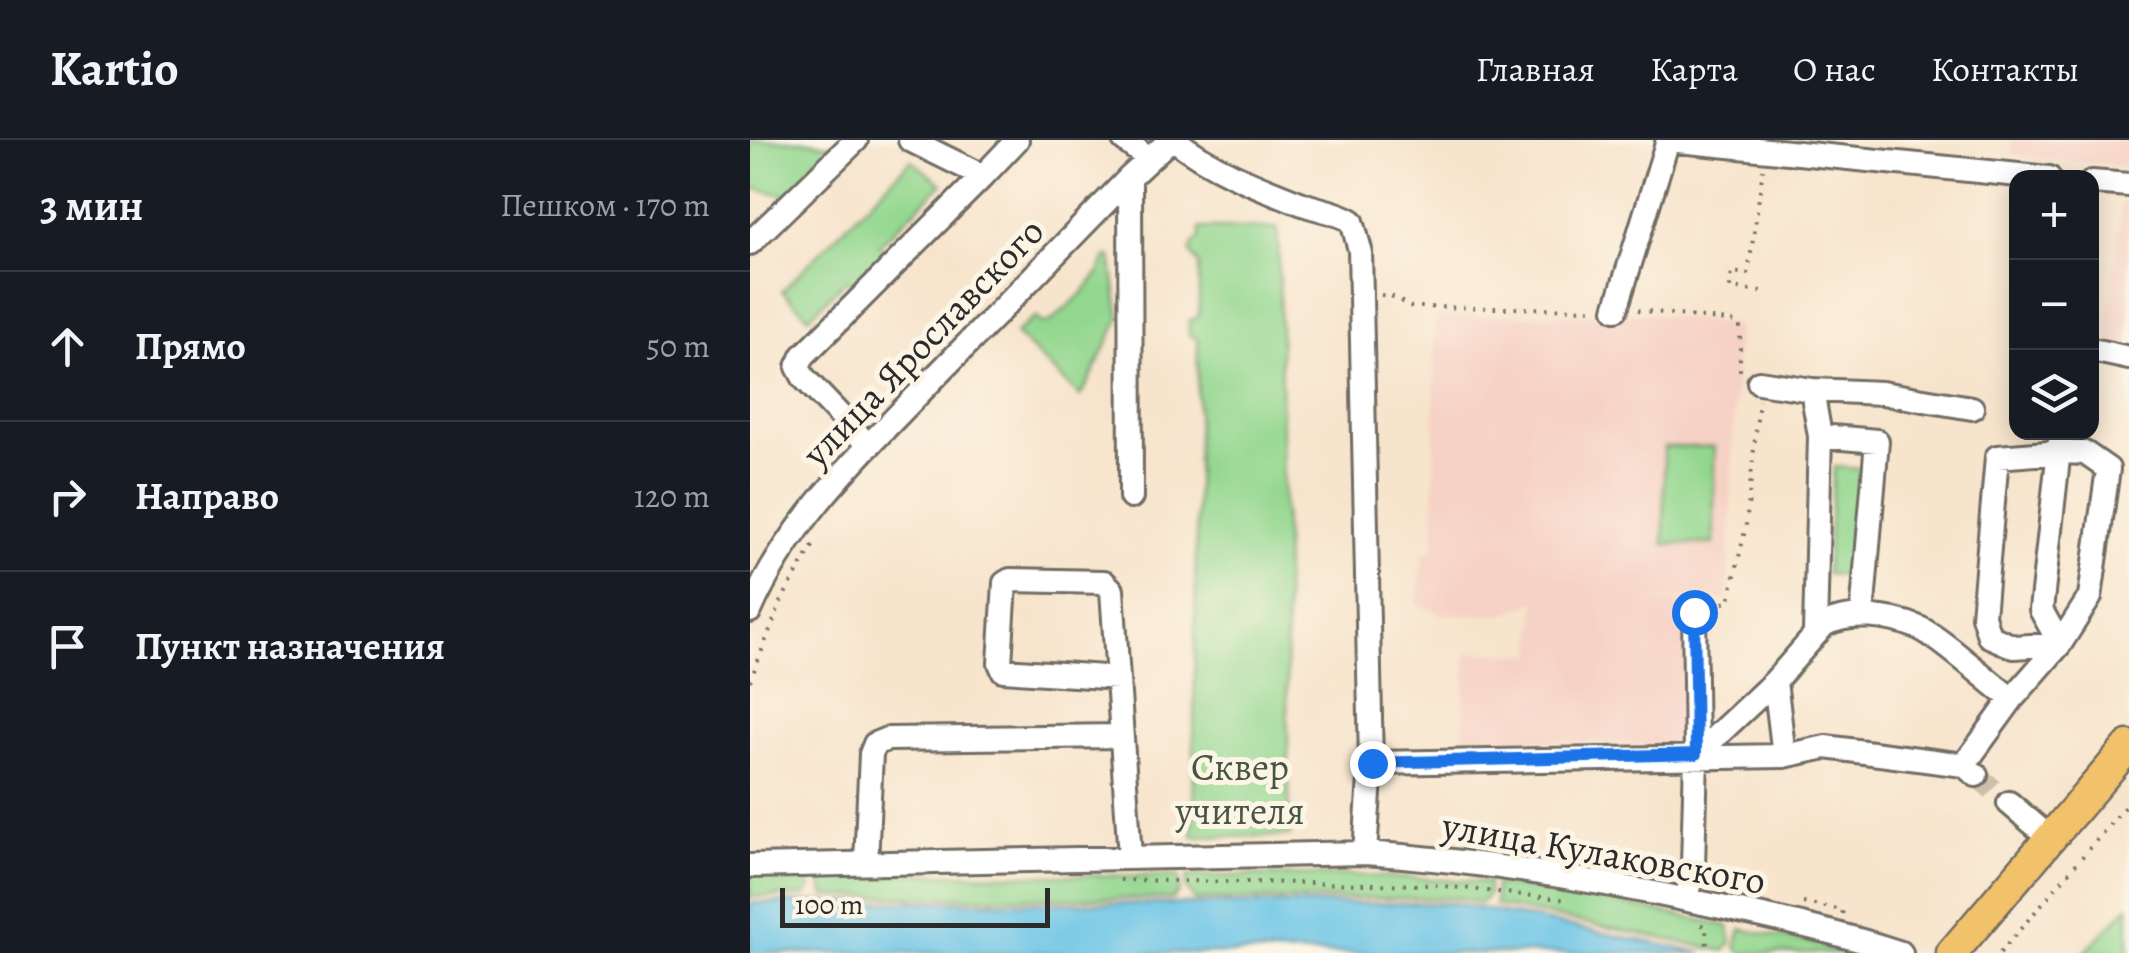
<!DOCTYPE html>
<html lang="ru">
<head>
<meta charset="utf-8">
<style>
  body { margin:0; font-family:Alegreya,serif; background:#20242c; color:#f1f3f6 }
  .controls { position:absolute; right:30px; top:30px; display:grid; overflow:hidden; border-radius:20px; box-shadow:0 5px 25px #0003 }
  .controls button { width:90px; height:90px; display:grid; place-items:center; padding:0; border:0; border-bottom:2px solid #363941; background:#171b24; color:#f1f3f6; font:50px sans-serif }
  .scale { position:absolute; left:30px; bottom:25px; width:270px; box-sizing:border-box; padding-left:10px; border:5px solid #2b2b2b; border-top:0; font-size:28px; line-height:35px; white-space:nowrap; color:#2b2b2b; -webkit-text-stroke:8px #fcf5e5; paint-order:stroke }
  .stop { position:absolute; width:30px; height:30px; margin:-22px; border:8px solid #1a73e8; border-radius:50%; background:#fff }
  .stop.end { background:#1a73e8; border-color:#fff; box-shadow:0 2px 10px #0008 }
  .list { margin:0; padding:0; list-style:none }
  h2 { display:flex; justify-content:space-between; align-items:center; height:130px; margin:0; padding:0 40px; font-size:42px }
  h2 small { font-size:32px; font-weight:400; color:#9ea1a6 }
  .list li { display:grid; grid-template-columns:65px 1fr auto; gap:30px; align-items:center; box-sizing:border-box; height:150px; padding:0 40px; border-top:2px solid #363941 }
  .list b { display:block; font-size:38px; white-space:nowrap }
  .list em { font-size:32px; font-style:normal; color:#9ea1a6 }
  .icon { flex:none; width:55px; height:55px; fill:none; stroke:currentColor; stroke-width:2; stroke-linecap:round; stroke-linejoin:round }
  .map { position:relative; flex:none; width:1379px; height:813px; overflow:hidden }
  header { display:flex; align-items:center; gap:60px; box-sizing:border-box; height:140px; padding:0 50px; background:#171b24; border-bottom:2px solid #363941 }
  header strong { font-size:48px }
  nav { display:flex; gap:55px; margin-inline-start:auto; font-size:35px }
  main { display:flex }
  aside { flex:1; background:#171b24 }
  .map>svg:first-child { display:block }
  .built { fill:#f6d1c5 }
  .green { fill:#93d78f; stroke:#5f815d; stroke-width:2.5 }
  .water { fill:#69c4e7; stroke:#4a7889; stroke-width:2.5 }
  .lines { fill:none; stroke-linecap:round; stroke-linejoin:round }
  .minor-tunnel { stroke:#cebfac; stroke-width:22; stroke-dasharray:22 11; stroke-linecap:butt }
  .minor-casing { stroke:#726c63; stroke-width:28 }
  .major-casing { stroke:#726c63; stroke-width:35 }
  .path { stroke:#726c63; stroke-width:4; stroke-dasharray:2.5 8; stroke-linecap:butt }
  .minor { stroke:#fff; stroke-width:22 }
  .major { stroke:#f2c26a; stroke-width:30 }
  .route { stroke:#1a73e8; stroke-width:12 }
  .labels { text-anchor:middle; stroke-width:10; stroke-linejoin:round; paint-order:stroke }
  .street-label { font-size:38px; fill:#2b2b2b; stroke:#fcf5e5 }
  .park-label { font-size:38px; fill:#455644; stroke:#fcf5e5 }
</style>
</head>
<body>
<header>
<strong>Kartio</strong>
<nav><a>Главная</a><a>Карта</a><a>О нас</a><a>Контакты</a></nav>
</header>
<main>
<aside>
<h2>3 мин<small>Пешком · 170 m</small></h2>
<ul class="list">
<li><svg class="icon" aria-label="ahead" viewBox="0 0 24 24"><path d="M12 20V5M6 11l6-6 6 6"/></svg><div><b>Прямо</b></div><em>50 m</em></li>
<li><svg class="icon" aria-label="right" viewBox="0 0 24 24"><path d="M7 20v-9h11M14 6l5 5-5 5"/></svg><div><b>Направо</b></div><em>120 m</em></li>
<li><svg class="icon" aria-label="arrive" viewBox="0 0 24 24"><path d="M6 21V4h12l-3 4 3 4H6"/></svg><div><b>Пункт назначения</b></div></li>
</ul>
</aside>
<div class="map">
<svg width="1379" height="813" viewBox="0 0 1379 813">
  <rect width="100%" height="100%" fill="#fcf5e5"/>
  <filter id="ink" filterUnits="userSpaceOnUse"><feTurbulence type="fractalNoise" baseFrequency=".01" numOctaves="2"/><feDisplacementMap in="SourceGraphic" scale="20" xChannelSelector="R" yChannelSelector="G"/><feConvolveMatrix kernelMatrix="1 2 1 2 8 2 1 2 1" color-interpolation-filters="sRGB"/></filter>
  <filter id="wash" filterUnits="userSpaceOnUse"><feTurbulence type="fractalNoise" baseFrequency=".0048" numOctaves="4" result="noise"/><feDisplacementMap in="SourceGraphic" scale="40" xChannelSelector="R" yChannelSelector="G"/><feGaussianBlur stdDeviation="2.25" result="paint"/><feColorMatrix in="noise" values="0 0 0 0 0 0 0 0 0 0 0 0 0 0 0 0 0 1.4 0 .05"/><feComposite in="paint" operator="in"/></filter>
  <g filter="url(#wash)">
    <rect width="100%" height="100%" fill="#f7e4cc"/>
    <path class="built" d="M1262,0h117v27l-118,-12z
      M1371,63l8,1v146l-22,-8z
      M893,173l94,12 -9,274 -94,2 57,2 -5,143 -223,-8 3,-86 68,3 2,-54 -33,14 -62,-1 -24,-10 7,-52 10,-1 1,-234z"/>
    <path class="green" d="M0,0h52l35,6 -50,50 -37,-9z
      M161,20l31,24 -63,61 10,10 -33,34 -10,-9 -37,37 -27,-26z
      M450,88h78l12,608 -97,1 5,-497 -9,-6v-13l10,-5v-51l-9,-13 3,-8 6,-4z
      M356,117h5l9,62c-15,25 -23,52 -40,77l-65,-62 20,-17 8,7 7,-2 32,-28 17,-21z
      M914,307h50v97h-50z
      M1084,327l29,2 -9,108 -28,-3z
      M62,733l-2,16 -5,7 -55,1v-23z
      M69,733l360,3v16l-7,7 -347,-3z
      M600,735l138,7v12l-7,9 -23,-5 -263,2 -9,-12 1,-12z
      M745,744l70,8 164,34 2,17 -6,8 -230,-46z
      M1379,766v47h-45z
      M991,789l113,22 1,2h-114l-5,-6z"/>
    <path class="water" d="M170,761l259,3 275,-1 249,50h-953v-50z"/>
  </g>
  <g filter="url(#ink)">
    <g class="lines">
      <path class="minor-tunnel" d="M1226,635l33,28"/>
      <defs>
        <path id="minor" d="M160,0l73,36 34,-36
          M374,0l25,19
          M425,0c37,29 82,46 125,63 17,7 36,8 52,18l8,29 11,513 413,-7 42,-9 138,18 12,10
          M918,0l381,38
          M380,37l1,320
          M1342,42l37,3
          M0,103l106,-103
          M866,169l52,-169
          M1342,210l37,8
          M1009,242l53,8 8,46 -5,196
          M1062,250l70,3 90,15
          M1070,296l57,5 -15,175
          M119,306l-65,-68 -6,-11 5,-11 180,-180
          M0,471c40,-92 115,-161 183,-232 66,-67 132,-135 197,-202l40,-37
          M944,472l2,143
          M1310,504l-19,-34 20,-178
          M368,538l-115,-8 -3,-7 5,-80 5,-3 94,2 8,8 18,267
          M1025,541l9,75
          M1214,625l48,-66
          M1259,663l41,35
          M615,713l6,-90
          M116,723l5,-109 4,-10 12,-5 234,-3
          M0,726l615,-13c117,8 227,26 342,51 66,14 131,28 194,49
          M937,760l6,-34 3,-111 79,-74 49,-56c25,-14 66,-9 93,2 21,8 73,56 95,72l48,-55 30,-47 18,-128 -23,-16 -25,-1 -63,5 -14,159 6,20 25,11 46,-3"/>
        <path id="major" d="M1202,813l177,-207"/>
      </defs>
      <use href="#minor" class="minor-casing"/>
      <use href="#major" class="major-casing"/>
      <path class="path" d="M1011,152l-31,-4 2,-16 16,2 15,-105
        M631,155l10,1 20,11 187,2
        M888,170l98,12 4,3v51
        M963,465l16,-3 17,-76 13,-126
        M0,541l32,-82 34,-58
        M370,740l314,5 135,15
        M1053,763l40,7 -1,5
        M951,785l5,1 1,25
        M1250,813l129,-151"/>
      <use href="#minor" class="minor"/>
      <use href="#major" class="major"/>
    </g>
  </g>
  <g class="lines" filter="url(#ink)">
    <path class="route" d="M622,623l324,-9 -2,-142"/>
  </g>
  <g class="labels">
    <g class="street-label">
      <text transform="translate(173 202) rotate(-46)" y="13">улица Ярославского</text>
      <text transform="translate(854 713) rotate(10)" y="13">улица Кулаковского</text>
    </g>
    <g class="park-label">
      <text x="490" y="640">Сквер<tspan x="490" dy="44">учителя</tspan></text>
    </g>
  </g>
</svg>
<div class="controls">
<button>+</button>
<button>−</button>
<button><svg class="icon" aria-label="layers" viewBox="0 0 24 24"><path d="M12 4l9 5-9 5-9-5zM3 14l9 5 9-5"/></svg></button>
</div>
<div class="scale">100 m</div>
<div class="stop" style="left:944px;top:472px"></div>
<div class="stop end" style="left:622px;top:623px"></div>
</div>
</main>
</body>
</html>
